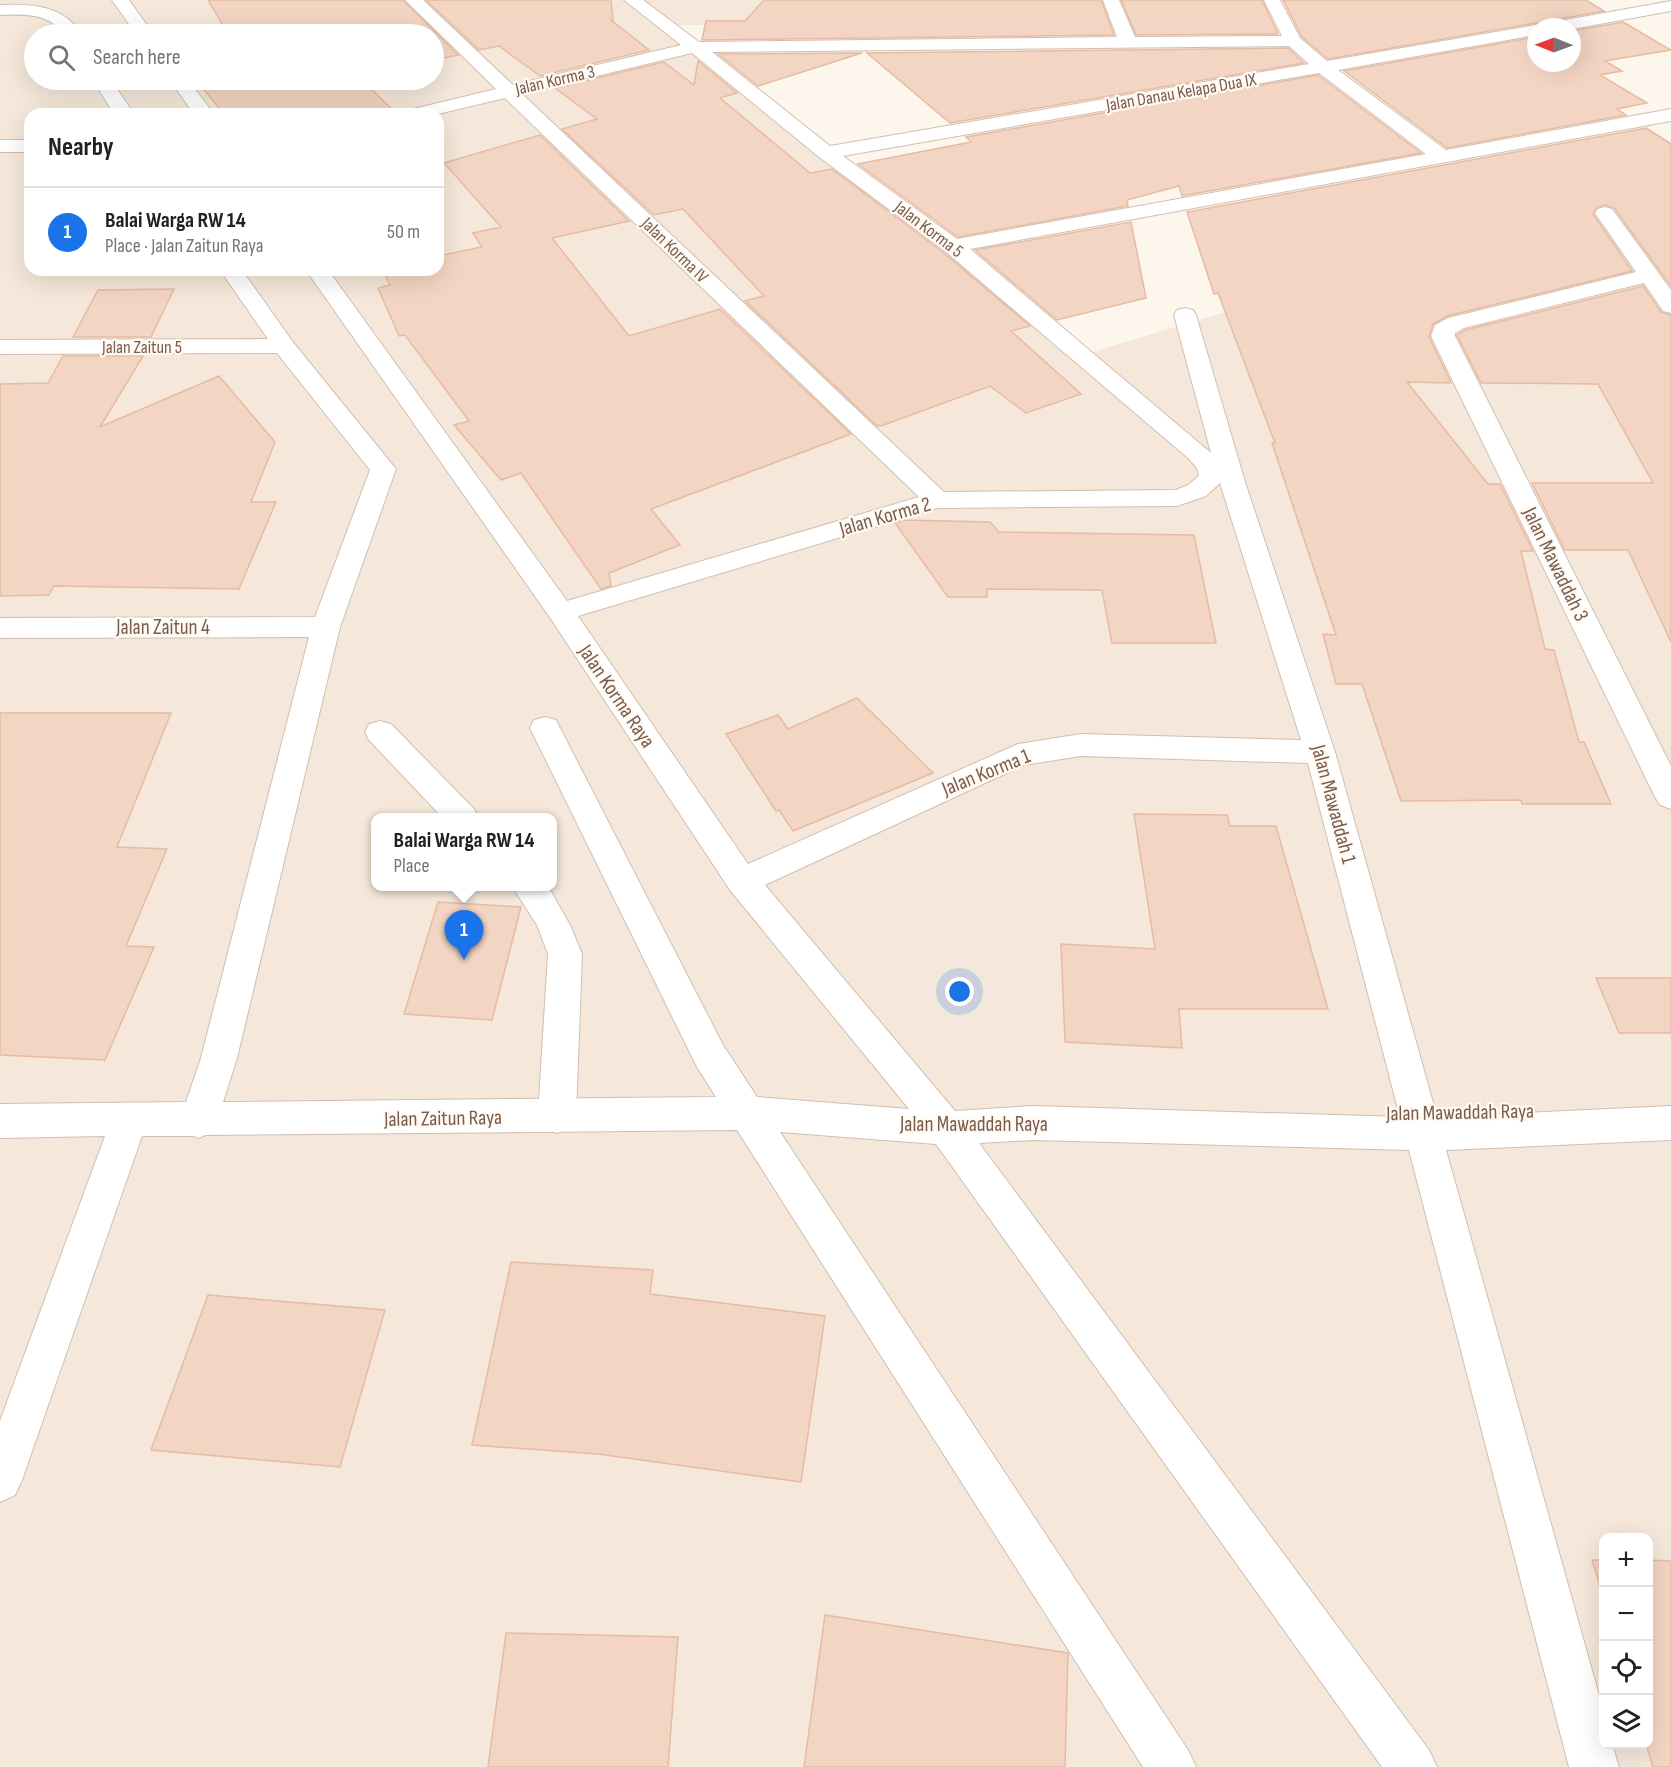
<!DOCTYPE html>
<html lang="en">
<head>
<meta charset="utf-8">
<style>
  body { margin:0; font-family:"Sofia Sans Condensed",sans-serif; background:#f6f6f6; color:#202124 }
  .controls { position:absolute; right:18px; bottom:18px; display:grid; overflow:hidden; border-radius:12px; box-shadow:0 6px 24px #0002 }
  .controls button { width:54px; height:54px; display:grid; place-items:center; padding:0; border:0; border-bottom:2px solid #e0e0e0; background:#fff; color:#202124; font:30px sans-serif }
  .compass { position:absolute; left:1527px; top:18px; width:54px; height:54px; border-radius:50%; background:#fff; box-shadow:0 6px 24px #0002; rotate:271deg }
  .you { position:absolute; left:960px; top:992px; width:21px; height:21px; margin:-15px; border:4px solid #fff; border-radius:50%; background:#1a73e8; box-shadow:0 0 0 9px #1a73e833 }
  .badge { display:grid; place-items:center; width:39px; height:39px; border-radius:50%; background:#1a73e8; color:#fff; font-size:20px; font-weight:700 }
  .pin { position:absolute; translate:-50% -50px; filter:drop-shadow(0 2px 3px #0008) }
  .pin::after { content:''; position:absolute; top:32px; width:21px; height:18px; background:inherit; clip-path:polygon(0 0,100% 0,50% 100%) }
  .popup { position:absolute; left:371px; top:813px; width:186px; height:78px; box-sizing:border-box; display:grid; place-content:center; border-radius:12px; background:#fff; filter:drop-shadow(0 2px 4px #0005); font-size:20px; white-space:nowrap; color:#757577 }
  .popup b { font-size:22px; color:#202124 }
  .popup::after { content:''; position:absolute; left:50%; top:100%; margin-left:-12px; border:12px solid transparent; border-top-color:#fff }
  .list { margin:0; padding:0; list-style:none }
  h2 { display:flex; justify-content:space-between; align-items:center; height:78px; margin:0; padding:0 24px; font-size:26px }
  h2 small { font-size:20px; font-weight:400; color:#757577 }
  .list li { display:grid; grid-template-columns:39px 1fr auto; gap:18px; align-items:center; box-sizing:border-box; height:90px; padding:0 24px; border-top:2px solid #e0e0e0 }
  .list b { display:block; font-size:22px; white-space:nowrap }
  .list p { margin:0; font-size:20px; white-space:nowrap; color:#757577 }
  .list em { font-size:20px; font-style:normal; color:#757577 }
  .icon { flex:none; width:33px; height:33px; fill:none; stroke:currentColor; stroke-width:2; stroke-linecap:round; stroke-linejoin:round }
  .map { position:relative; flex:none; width:1671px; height:1767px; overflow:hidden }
  .search { position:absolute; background:#fff; box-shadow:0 6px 24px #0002; left:24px; top:24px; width:420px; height:66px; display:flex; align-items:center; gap:15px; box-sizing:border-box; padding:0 21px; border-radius:33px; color:#757577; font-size:22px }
  .panel { position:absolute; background:#fff; box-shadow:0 6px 24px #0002; left:24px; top:108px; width:420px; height:168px; border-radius:18px }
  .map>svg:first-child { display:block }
  .residential { fill:#f5e8da; fill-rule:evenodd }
  .building { fill:#f3d5c3; stroke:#e6bba3; stroke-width:1.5 }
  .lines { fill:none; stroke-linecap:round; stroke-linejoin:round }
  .service-casing { stroke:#d1beb0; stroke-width:2 }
  .minor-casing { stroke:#d1beb0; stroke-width:2 }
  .service { fill:#fff; fill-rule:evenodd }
  .minor { fill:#fff; fill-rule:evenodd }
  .labels { text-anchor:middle; stroke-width:4.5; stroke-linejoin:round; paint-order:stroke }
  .far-street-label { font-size:18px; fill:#7a5c4d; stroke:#fffaf3 }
  .street-label { font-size:21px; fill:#7a5c4d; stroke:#fffaf3 }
</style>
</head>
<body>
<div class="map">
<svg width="1671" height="1767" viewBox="0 0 1671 1767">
  <rect width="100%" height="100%" fill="#fdf6ec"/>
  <path class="residential" d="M0,0h847l2,26 -182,-1 412,331 259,-78 333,-71v1560h-1671zM34,34h400v46h-400zM30,114h408v156h-408zM376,818h176v68h-176zM1604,1538h44v206h-44z"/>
  <path class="building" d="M208,0h195l55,55 -24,5v-26h-243l33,-7z
    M426,0h185l2,20h-2l38,30 -109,26 -41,-30 -20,4z
    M764,0h337l13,35 -412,5 4,-19h39z
    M1121,0h141l16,34 -142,1z
    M1283,0h303l18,11 -56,10 -4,4 -8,-2 -208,36 -26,-22z
    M1623,22l48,28 -66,11 17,10 -22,4 47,28 -30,6 9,6 -179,33 -103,-77 192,-34v26h36v-32z
    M1288,48l16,15 -354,60 -83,-70z
    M862,53l-104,33 -40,-32z
    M698,61l39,32 -17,5 90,75 22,-4 112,84 86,73 -19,5 70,63 -55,19 -36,-27 -109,40 -5,-1 -131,-124 19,-5 -81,-87 -29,6 -92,-86 35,-10 -42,-31 109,-26 30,23z
    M1318,75l103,78 -239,43 -3,-10 -52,14 1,6 -170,31 -100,-73 113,-22 -5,-5z
    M196,80h166l35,34h-173z
    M1646,128l25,16v142l-57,-78 -8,-3 -9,2 -4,7 39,57 -185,45 -14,8 -4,13 22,46 -44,-1 81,102h12l33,67h-12l24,98 9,1 25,92h5l27,62h-89l-1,-4 -120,1 -39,-117h-26l-13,-50 13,1 -64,-192h3l-57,-150 -4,1 -27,-82z
    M540,135l89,86 -77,17 77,98 91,-27 131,125 -200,75 29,36 -71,28 2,13 -10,3 -80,-116 -20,7 -47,-55 15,-4 -64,-86 -6,1 -21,-48 12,-3 -7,-15h55v-14l44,-9 -9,-14 28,-6 -57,-64z
    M1131,222l15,76 -89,22 -82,-70z
    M1643,286l18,26 10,3v327l-43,-92h-63l-33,-67h121l-55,-99 -117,-1 -24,-48 8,-5z
    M174,289l-23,48h-78l25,-47z
    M63,356h80l-43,71 119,-51 56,66 -24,60h25l-37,87 -185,-3 -5,9 -49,1v-212l48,-1z
    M904,520l86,2 9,10 195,3 22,108h-104l-10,-53 -115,-1v8h-39l-53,-74z
    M857,698l76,75 -140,58 -14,-21 -3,1 -50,-77 52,-19 10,14z
    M0,713h171l-54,134 50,2 -41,97 28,1 -49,113 -105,-5z
    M1134,814l93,1 3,11h46l52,183h-149l3,39 -117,-6 -4,-98 94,5z
    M438,902l83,5 -29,113 -88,-6z
    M1596,978h75v55h-52z
    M511,1262l142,8 -3,24 175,22 -24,166 -203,-28 -126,-9z
    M208,1295l177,15 -45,157 -189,-17z
    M1592,1560h12v39z
    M1648,1560l23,1v206h-18l-7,-23h2z
    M825,1615l243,38 -3,114h-261z
    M506,1633l172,4 -10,130h-180z"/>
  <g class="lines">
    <defs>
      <path id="service" d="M380,721l11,3 83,85 5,9h-36l-74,-78 -4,-8 4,-8z
        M512,886h36l23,41 11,27 -6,162 -6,12 -13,5 -13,-5 -6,-12 10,-162 -11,-29z"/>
      <path id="minor" d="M112,0h17l24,34h-17z
        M405,0h18l90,85 168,-40 -57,-45h19l56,42 418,-5 -14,-37h16l16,37 147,-1 -18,-36h16l20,38 27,23 209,-36 6,1 -6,1v8l-198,35 108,80 225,-41v12l-701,128 241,204 -37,-138 3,-5 8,-2 8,2 3,5 49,167 90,270 102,365 234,-11v34l-225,10 158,563v31h8l7,23h-50l-160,-617 -376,-10 -54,3 450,607 8,17h-55l-446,-623 -156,-12 408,618 8,17h-53l-406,-637 -532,5 -6,3 -6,-2h-51l-120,344 -7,15 -15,7v-81l105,-285 -105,2v-34l186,-2 15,-44 108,-421 -309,1v-20l315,-1 55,-147 -93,-117 -277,1v-14l268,-1 -48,-69h22l50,71 104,128 -56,158 -103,431 -14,44 493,-5 -19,-30 -167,-339 4,-8 11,-3 11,3 4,8 163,317 34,52 152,12 -179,-219 -179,-271 -245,-349h22l239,331 352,-104 -414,-399 -67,16h-32l3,-4 87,-21zM1289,46l20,18 -479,82 -118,-94zM692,53l127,104 126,94 243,207 9,10 2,8 -11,9 -12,5 -232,2 -422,-398zM1319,73l107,81 -469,85 -114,-83zM1220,483l81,257 -220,-6 -63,10 -270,120 -170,-248 360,-108 239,-2 29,-10zM1081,756l227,7 92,354 -367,-11 -78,5 -190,-226 259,-120z
        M1671,1v10l-99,18v-2h-27l3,-4 6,-1z
        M0,5c33,-1 62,0 82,29h-18c-16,-21 -39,-20 -64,-19z
        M93,80h18l23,34h-20z
        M170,80h18l26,34h-20z
        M0,140h30v12h-30z
        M1605,207l7,2 59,81v23l-8,-2 -19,-28 -180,45 -9,5v3l216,430v43l-11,-4 -5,-8 -224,-461 4,-11 13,-7 188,-46 -41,-59 3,-4z"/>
    </defs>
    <use href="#service" class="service-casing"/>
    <use href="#minor" class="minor-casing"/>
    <use href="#service" class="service"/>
    <use href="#minor" class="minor"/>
  </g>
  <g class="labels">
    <g class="far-street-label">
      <text transform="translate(555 80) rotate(-13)" y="6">Jalan Korma 3</text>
      <text transform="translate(1181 92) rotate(-10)" y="6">Jalan Danau Kelapa Dua IX</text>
      <text transform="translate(929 229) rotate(37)" y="6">Jalan Korma 5</text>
      <text transform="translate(675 250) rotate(44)" y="6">Jalan Korma IV</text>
      <text x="142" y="353">Jalan Zaitun 5</text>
    </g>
    <g class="street-label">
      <text transform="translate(885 516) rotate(-16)" y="7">Jalan Korma 2</text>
      <text transform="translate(1556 564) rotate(64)" y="7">Jalan Mawaddah 3</text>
      <text x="163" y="634">Jalan Zaitun 4</text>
      <text transform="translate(617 696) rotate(56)" y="7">Jalan Korma Raya</text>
      <text transform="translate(986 772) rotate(-22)" y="7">Jalan Korma 1</text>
      <text transform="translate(1334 804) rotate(75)" y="7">Jalan Mawaddah 1</text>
      <text transform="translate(1460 1112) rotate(-1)" y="7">Jalan Mawaddah Raya</text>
      <text transform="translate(443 1118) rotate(-1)" y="7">Jalan Zaitun Raya</text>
      <text x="974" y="1131">Jalan Mawaddah Raya</text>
    </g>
  </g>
</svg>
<div class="controls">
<button>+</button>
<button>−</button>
<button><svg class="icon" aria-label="locate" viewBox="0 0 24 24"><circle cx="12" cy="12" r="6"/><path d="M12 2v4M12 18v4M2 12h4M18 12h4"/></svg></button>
<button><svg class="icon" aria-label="layers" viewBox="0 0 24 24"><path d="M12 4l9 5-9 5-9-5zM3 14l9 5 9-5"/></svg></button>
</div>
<svg class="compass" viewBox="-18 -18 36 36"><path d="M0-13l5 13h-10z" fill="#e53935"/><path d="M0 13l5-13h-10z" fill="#757577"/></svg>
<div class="you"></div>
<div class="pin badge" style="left:464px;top:960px">1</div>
<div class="popup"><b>Balai Warga RW 14</b>Place</div>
<div class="search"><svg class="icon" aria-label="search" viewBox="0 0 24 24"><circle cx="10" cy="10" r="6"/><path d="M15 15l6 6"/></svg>Search here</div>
<section class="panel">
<h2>Nearby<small></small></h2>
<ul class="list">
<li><span class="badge">1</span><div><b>Balai Warga RW 14</b><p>Place · Jalan Zaitun Raya</p></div><em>50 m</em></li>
</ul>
</section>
</div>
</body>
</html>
